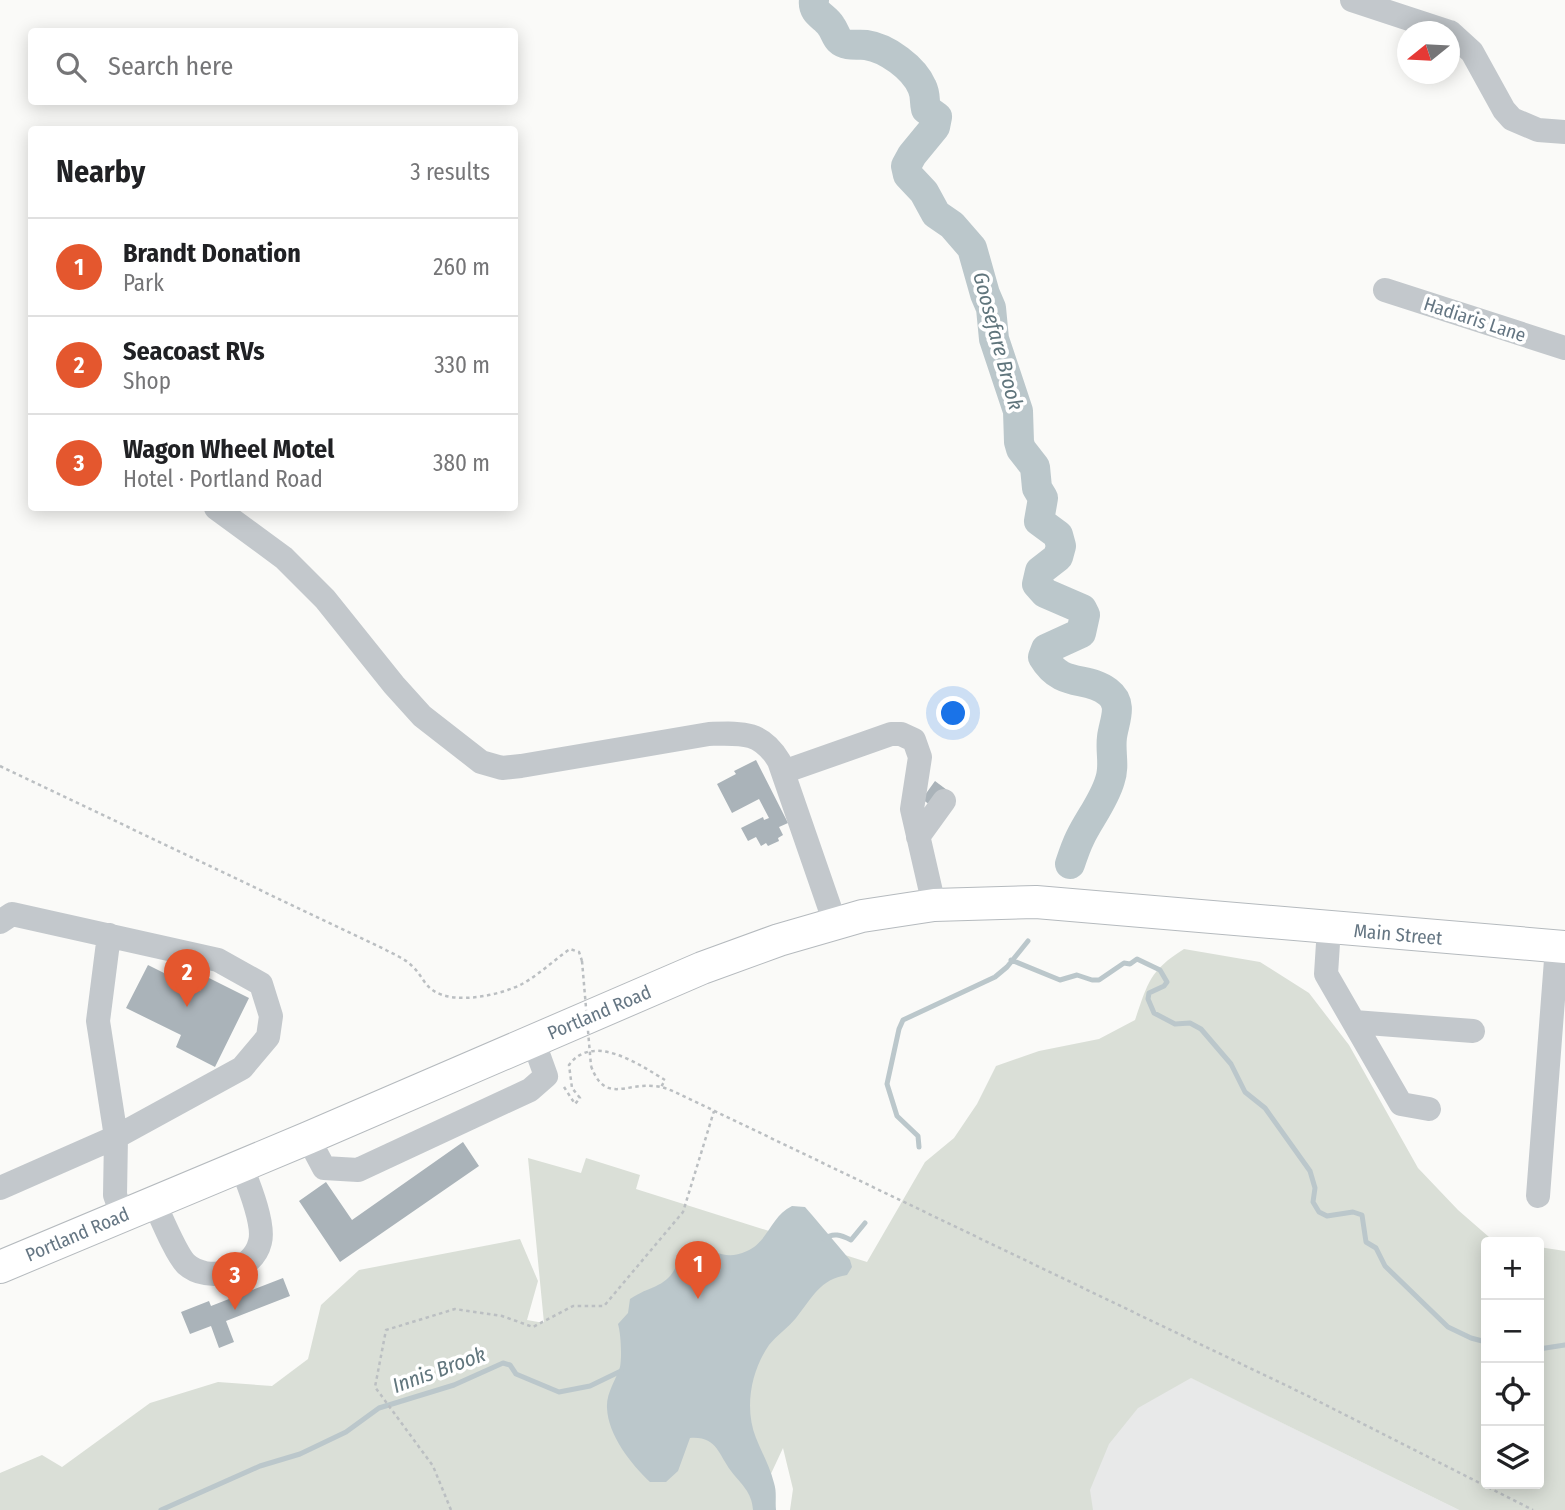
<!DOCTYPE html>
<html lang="en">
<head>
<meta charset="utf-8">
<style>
  body { margin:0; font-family:"Fira Sans Condensed",sans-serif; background:#f6f6f6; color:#202124 }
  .controls { position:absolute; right:21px; bottom:21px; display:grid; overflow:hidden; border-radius:7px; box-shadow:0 4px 18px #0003 }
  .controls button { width:63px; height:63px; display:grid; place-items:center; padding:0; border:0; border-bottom:2px solid #e0e0e0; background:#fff; color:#202124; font:35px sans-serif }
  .compass { position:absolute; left:1397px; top:21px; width:63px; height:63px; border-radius:50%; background:#fff; box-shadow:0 4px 18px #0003; rotate:252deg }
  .you { position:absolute; left:954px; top:714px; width:24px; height:24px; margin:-18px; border:5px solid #fff; border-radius:50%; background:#1a73e8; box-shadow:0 0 0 10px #1a73e833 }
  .badge { display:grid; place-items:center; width:46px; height:46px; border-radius:50%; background:#e4572e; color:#fff; font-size:23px; font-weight:700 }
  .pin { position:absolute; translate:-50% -58px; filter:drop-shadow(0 2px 4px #0008) }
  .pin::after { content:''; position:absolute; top:37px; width:24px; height:21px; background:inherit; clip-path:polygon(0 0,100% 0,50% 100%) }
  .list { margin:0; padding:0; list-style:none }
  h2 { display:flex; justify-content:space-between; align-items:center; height:91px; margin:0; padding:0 28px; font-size:30px }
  h2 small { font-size:23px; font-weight:400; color:#757577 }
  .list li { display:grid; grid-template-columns:46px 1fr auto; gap:21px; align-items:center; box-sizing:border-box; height:98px; padding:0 28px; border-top:2px solid #e0e0e0 }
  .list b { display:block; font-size:26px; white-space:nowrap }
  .list p { margin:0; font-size:23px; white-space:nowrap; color:#757577 }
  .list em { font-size:23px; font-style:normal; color:#757577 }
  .icon { flex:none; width:38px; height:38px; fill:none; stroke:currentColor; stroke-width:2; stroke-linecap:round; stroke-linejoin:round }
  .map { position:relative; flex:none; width:1565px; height:1510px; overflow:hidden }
  .search { position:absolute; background:#fff; box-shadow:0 4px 18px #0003; left:28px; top:28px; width:490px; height:77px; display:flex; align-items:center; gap:18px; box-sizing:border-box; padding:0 24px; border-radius:7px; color:#757577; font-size:26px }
  .panel { position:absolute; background:#fff; box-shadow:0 4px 18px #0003; left:28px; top:126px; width:490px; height:385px; border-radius:7px }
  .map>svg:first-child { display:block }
  .built { fill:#e8e9e9 }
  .green { fill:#dadfd7 }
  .water { fill:#bbc7cb }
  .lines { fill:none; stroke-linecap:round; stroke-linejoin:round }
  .stream { stroke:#bbc7cb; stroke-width:5 }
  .river { stroke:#bbc7cb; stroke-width:30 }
  .building { fill:#aab3b9 }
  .major-casing { stroke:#b5babe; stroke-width:34 }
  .path { stroke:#bbbfc2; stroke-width:2.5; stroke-dasharray:3.5 3.5; stroke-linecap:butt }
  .minor { stroke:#c3c8cc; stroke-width:24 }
  .major { stroke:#fff; stroke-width:32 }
  .path-bridge { stroke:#bbbfc2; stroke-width:2.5; stroke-dasharray:3.5 3.5; stroke-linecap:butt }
  .labels { text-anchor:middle; stroke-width:7; stroke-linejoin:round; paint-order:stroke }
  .street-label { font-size:19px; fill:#657683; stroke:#fff }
  .water-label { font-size:21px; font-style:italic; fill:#60757c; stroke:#fff }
</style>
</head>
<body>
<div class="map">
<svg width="1565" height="1510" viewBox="0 0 1565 1510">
  <rect width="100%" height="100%" fill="#fafaf8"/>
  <path class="built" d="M1123,1344l336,166h-419z"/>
  <path class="green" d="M1184,949l76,13 49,31 40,52 69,123 40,42 31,27 27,5h-30v242h53v-237l26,4v259h-106l-268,-132 -53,30 -29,36 -19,46 3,20h-303l3,-21 -10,-41 -29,62h-754v-37l42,-18 20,12 88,-64 68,-21 54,4 36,-27 13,-54 38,-35 161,-31 18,42 -11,39 17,3 -16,-165 53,15 5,-15 54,17 -4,14 231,73 58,-100 29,-24 23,-34 19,-38 43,-15 60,-12 36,-19c13,-37 14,-49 49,-71z"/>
  <path class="water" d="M792,1206l13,1 7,8 38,45 2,7 -5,8c-27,4 -35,23 -51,43 -8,10 -19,17 -27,27 -18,26 -25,63 -13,93 6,15 14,29 18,45 3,9 1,18 2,27h-23c-1,-18 -12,-26 -22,-39 -13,-17 -14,-35 -41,-33l-12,33 -12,11h-16c-19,-18 -42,-47 -43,-74 -1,-15 9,-28 13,-41 2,-10 1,-33 -2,-43l10,-11 2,-14c24,-16 40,-10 50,-43 4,-2 10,-5 15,-7 19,-4 26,14 52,2 21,-9 24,-35 45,-45z"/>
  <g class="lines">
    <path class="stream" d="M1011,960l49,20 17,-5 15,5h7l25,-17 6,1 7,-5 23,11 7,12 -3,4 -15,7 -1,6 6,14 21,11 15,-1 11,6 30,35 14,28 20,16 45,63 5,17 -2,14 6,10 8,4 26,-4 9,3 4,27 10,6 9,18 63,61 23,11 15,4
      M919,1147l-1,-11 -21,-20 -10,-32 12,-55 4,-9 92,-43 12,-10 21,-26
      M824,1239c9,-7 17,-4 27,1l14,-17
      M1539,1349l26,-4
      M161,1510l99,-44 40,-12 46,-22 33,-24 75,-23 49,-22 7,2 6,9 43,18 31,-6 31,-15"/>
    <path class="river" d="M814,0c-2,14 11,16 17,26 3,4 5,11 8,14 7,7 19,4 27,5 21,3 48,23 56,42 4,8 2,14 4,22l11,8 -2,10 -23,28 -6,11 2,9 16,17 12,22 16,11 20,23 13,46 6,14 3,31 24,72 1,31 2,7 14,18 2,21 6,10 -4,23 19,14 3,11 -3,11 -18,14 -3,13 8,9 37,16 3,6 -4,18 -35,16 -3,8c19,32 44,18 65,35 16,12 6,29 4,45 -2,15 3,29 -2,43 -6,21 -21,39 -30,58 -4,8 -7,17 -10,26"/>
  </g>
  <path class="building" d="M756,760l32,63 -9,4 4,8 -5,3 1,3 -11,5 -2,-3 -5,3 -5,-9 -8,4 -7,-13 22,-11 1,3 5,-2 -10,-19 -27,14 -15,-29 19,-10 -2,-3z
    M935,781l12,9 -13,18 -12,-9z
    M148,965l52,26 7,-14 42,21 -34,69 -39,-20 5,-12 -55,-27z
    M463,1142l16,24 -139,96 -41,-61 27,-19 26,38z
    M283,1278l7,18 -64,25 8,21 -15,6 -8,-22 -21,8 -9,-22 28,-11 2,5z"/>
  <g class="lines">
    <defs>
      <path id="major" d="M0,1267l308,-129 394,-170 77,-28 83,-24 72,-11 102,-3 529,45"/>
    </defs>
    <use href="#major" class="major-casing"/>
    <path class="path" d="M0,766l386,184c9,5 20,9 27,17 8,7 11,18 21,24 21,14 67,4 88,-7 18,-10 32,-24 48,-35l9,3 3,9
      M591,1066c14,38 35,17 62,20 8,0 15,3 22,6l631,303 227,115
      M564,1087l11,17 5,-6 -8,-10 -3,-23c24,-33 71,0 96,15l-4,7
      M451,1510l-18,-44 -58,-79 11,-57 69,-21 47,7 31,11 40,-21h31l79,-94 31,-101"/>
    <path class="minor" d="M1352,0l97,32
      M1450,32l22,20 32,58 8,9 26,11 27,2
      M1385,290l180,58
      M216,508l68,50 41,41 69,86 28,31 59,46 21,6 19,-2 188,-32c33,-1 52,-3 70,27l56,162
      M783,772l108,-38h10l13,6 6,17 -8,52 22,96
      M918,837l26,-36
      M0,922l12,-8 206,46 43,24 10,32 -3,21 -26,31 -126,69 -116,51
      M1329,928l-3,46 75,130 28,5
      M109,935l-11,86 18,116 -1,58 7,20
      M1354,1022l119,9
      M308,1138l16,30 34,2 172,-80 16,-14 -13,-36
      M1538,1196l19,-249
      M154,1202c7,15 22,52 32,62 22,20 67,8 74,-22 5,-18 -12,-59 -19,-77"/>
    <use href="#major" class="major"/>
    <path class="path-bridge" d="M582,961l9,105"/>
  </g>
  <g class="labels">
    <g class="street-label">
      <text transform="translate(1475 319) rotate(18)" y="7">Hadiaris Lane</text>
      <text transform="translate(1398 934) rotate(5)" y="7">Main Street</text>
      <text transform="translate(599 1012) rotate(-23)" y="7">Portland Road</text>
      <text transform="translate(77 1234) rotate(-23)" y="7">Portland Road</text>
    </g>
    <g class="water-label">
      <text transform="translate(998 341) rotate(75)" y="7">Goosefare Brook</text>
      <text transform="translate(439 1370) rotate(-20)" y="7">Innis Brook</text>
    </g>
  </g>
</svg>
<div class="controls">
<button>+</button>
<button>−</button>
<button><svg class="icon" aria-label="locate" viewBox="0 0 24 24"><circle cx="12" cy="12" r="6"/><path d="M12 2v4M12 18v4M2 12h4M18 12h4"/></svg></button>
<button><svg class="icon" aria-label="layers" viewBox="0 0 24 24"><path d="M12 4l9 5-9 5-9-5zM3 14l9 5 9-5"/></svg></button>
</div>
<svg class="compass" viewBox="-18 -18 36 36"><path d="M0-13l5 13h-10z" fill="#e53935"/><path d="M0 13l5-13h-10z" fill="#757577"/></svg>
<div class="you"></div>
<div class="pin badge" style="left:698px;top:1299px">1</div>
<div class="pin badge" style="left:187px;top:1007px">2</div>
<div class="pin badge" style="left:235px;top:1310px">3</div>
<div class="search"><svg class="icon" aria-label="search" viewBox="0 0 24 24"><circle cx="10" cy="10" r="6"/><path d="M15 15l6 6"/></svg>Search here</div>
<section class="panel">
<h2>Nearby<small>3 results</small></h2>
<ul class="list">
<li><span class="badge">1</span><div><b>Brandt Donation</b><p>Park</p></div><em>260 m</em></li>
<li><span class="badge">2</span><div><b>Seacoast RVs</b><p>Shop</p></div><em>330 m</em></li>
<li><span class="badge">3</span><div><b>Wagon Wheel Motel</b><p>Hotel · Portland Road</p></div><em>380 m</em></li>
</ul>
</section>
</div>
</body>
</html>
